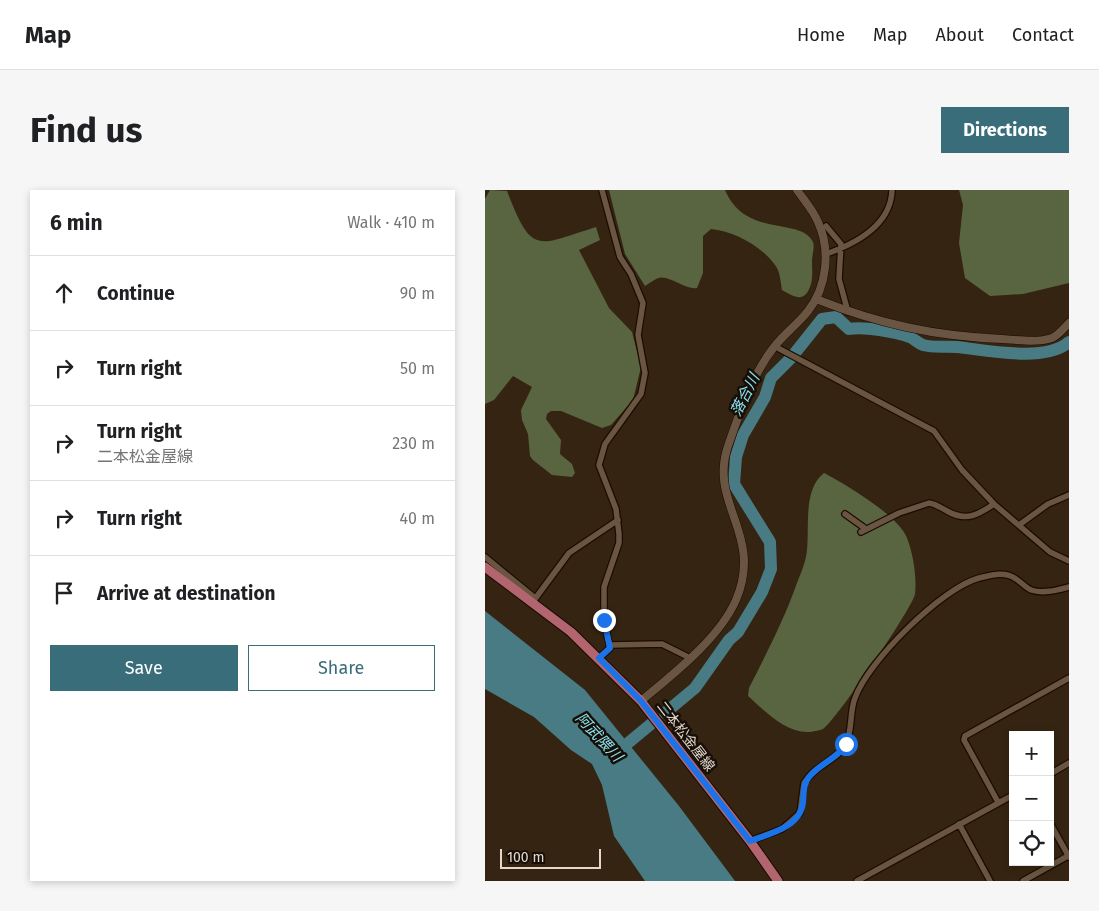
<!DOCTYPE html>
<html lang="en">
<head>
<meta charset="utf-8">
<style>
  body { margin:0; font-family:"Fira Sans","Noto Sans JP",sans-serif; background:#f6f6f6; color:#202124 }
  .controls { position:absolute; right:15px; bottom:15px; display:grid; overflow:hidden; border-radius:0px; box-shadow:0 2px 8px #0003 }
  .controls button { width:45px; height:45px; display:grid; place-items:center; padding:0; border:0; border-bottom:1px solid #e0e0e0; background:#fff; color:#202124; font:25px sans-serif }
  .scale { position:absolute; left:15px; bottom:12px; width:101px; box-sizing:border-box; padding-left:5px; border:2px solid #e3d7cc; border-top:0; font-size:14px; line-height:18px; white-space:nowrap; color:#e3d7cc; -webkit-text-stroke:4px #170f07; paint-order:stroke }
  .stop { position:absolute; width:15px; height:15px; margin:-11px; border:4px solid #1a73e8; border-radius:50%; background:#fff }
  .stop.end { background:#1a73e8; border-color:#fff; box-shadow:0 1px 5px #0008 }
  .list { margin:0; padding:0; list-style:none }
  h2 { display:flex; justify-content:space-between; align-items:center; height:65px; margin:0; padding:0 20px; font-size:21px }
  h2 small { font-size:16px; font-weight:400; color:#757577 }
  .list li { display:grid; grid-template-columns:32px 1fr auto; gap:15px; align-items:center; box-sizing:border-box; height:75px; padding:0 20px; border-top:1px solid #e0e0e0 }
  .list b { display:block; font-size:19px; white-space:nowrap }
  .list p { margin:0; font-size:16px; white-space:nowrap; color:#757577 }
  .list em { font-size:16px; font-style:normal; color:#757577 }
  .actions { display:flex; gap:10px; padding:15px 20px }
  .actions a { flex:1; padding:11px 0; border:1px solid #396d7a; border-radius:0px; text-align:center; font-size:18px; color:#396d7a }
  .actions .main { background:#396d7a; color:#fff }
  .icon { flex:none; width:28px; height:28px; fill:none; stroke:currentColor; stroke-width:2; stroke-linecap:round; stroke-linejoin:round }
  .map { position:relative; flex:none; width:584px; height:691px; overflow:hidden; border-radius:0px }
  header { display:flex; align-items:center; gap:30px; box-sizing:border-box; height:70px; padding:0 25px; background:#fff; border-bottom:1px solid #e0e0e0 }
  header strong { font-size:24px }
  nav { display:flex; gap:28px; margin-inline-start:auto; font-size:18px }
  .intro { display:flex; align-items:center; justify-content:space-between; box-sizing:border-box; height:120px; padding:0 30px }
  h1 { margin:0; font-size:35px }
  .button { padding:12px 22px; border-radius:0px; background:#396d7a; color:#fff; font-size:18px; font-weight:700 }
  main { display:flex; gap:30px; padding:0 30px }
  aside { flex:1; background:#fff; border-radius:0px; box-shadow:0 2px 8px #0003 }
  .map>svg:first-child { display:block }
  .forest { fill:#596541 }
  .water { fill:#487b83 }
  .lines { fill:none; stroke-linecap:round; stroke-linejoin:round }
  .river { stroke:#487b83; stroke-width:12 }
  .minor-casing { stroke:#1c0c00; stroke-width:8 }
  .tertiary-casing { stroke:#1c0c00; stroke-width:9 }
  .primary-casing { stroke:#1c0c00; stroke-width:11 }
  .minor { stroke:#695541; stroke-width:5.5 }
  .tertiary { stroke:#695541; stroke-width:8 }
  .primary { stroke:#b3656f; stroke-width:9 }
  .route { stroke:#1a73e8; stroke-width:6 }
  .labels { text-anchor:middle; stroke-width:5; stroke-linejoin:round; paint-order:stroke }
  .street-label { font-size:14px; fill:#e3d7cc; stroke:#170f07 }
  .water-label { font-size:15px; font-style:italic; fill:#8be3f1; stroke:#170f07 }
</style>
</head>
<body>
<header>
<strong>Map</strong>
<nav><a>Home</a><a>Map</a><a>About</a><a>Contact</a></nav>
</header>
<div class="intro"><h1>Find us</h1><a class="button">Directions</a></div>
<main>
<aside>
<h2>6 min<small>Walk · 410 m</small></h2>
<ul class="list">
<li><svg class="icon" aria-label="ahead" viewBox="0 0 24 24"><path d="M12 20V5M6 11l6-6 6 6"/></svg><div><b>Continue</b></div><em>90 m</em></li>
<li><svg class="icon" aria-label="right" viewBox="0 0 24 24"><path d="M7 20v-9h11M14 6l5 5-5 5"/></svg><div><b>Turn right</b></div><em>50 m</em></li>
<li><svg class="icon" aria-label="right" viewBox="0 0 24 24"><path d="M7 20v-9h11M14 6l5 5-5 5"/></svg><div><b>Turn right</b><p>二本松金屋線</p></div><em>230 m</em></li>
<li><svg class="icon" aria-label="right" viewBox="0 0 24 24"><path d="M7 20v-9h11M14 6l5 5-5 5"/></svg><div><b>Turn right</b></div><em>40 m</em></li>
<li><svg class="icon" aria-label="arrive" viewBox="0 0 24 24"><path d="M6 21V4h12l-3 4 3 4H6"/></svg><div><b>Arrive at destination</b></div></li>
</ul>
<div class="actions"><a class="main">Save</a><a>Share</a></div>
</aside>
<div class="map">
<svg width="584" height="691" viewBox="0 0 584 691">
  <rect width="100%" height="100%" fill="#352411"/>
  <path class="forest" d="M5,0l17,1c25,65 29,55 89,36l4,13 -21,10 30,58 23,24 9,35 -8,33 -22,25 -9,3 -41,-17h-10l-4,3 -1,5 15,21 -1,14 12,10 3,9 -3,4 -20,-2 -19,-15 -3,-4 -2,-22 -6,-14 -1,-10 11,-23 -19,-11 -19,24 -9,4v-205z
    M124,0h116c21,49 75,26 88,52 2,5 -1,13 -1,19 0,8 1,15 -1,23 -6,19 -15,14 -29,6 -1,-6 -2,-17 -5,-22 -13,-21 -43,-37 -66,-39l-8,7v37l-6,15c-12,2 -28,-13 -38,-10 -5,1 -10,6 -14,8l-20,-32z
    M474,0h110v93l-46,11 -33,2 -25,-18 -6,-35 4,-38z
    M339,283c21,11 75,43 83,65 6,15 10,39 8,56 -2,13 -80,128 -92,135 -3,1 -11,3 -14,3 -24,1 -45,-22 -61,-36l1,-8c17,-34 35,-68 48,-105 3,-8 7,-17 9,-26 5,-25 -5,-66 18,-84z"/>
  <path class="water" d="M0,421l100,79 94,116 56,75h-90l-31,-45 -12,-51 -10,-21 -21,-14 -37,-33 -49,-28z"/>
  <g class="lines">
    <path class="river" d="M180,523l30,-25 34,-48 9,-8 24,-40 9,-23 -1,-27 -36,-58 2,-27 7,-22 22,-38 6,-19 20,-20 31,-39 14,-2 13,12c14,-3 47,3 61,8 4,2 8,6 13,8 11,3 22,1 34,2 29,3 89,16 112,-5
      M131,563l35,-29"/>
    <defs>
      <path id="minor" d="M341,36l15,18 -2,35 9,33
        M341,64c29,-10 65,-29 66,-64
        M289,156l160,85 28,39 32,34 56,48 19,9
        M360,324l21,15
        M534,335l29,-21 21,-9
        M376,342l38,-19 30,-10c7,1 12,5 18,8 19,11 31,4 47,-7
        M0,367l50,41
        M47,413l37,-50 49,-33
        M125,455l52,-1 28,14
        M114,468l11,-10 -6,-28v-33l15,-44v-9l-3,-25 -17,-44 6,-21 36,-50 4,-21 -7,-38 5,-32 -12,-29 -11,-17 -18,-67
        M565,584l19,-11
        M513,612l-34,-62 1,-4 104,-58
        M565,633l19,34
        M474,634l31,57
        M265,651l32,-12 18,-16 4,-30 4,-5c9,-13 28,-18 37,-32 8,-14 4,-33 10,-48 13,-37 87,-110 124,-120 13,-3 26,-7 37,1 5,3 9,8 15,11 12,4 26,0 38,-3
        M372,691l156,-86
        M538,691l45,-25"/>
      <path id="tertiary" d="M331,109c63,25 118,37 186,40 15,1 36,4 50,-1 7,-3 12,-10 17,-15
        M156,511c32,-27 78,-62 95,-101 28,-66 -28,-96 -8,-154 12,-34 24,-71 46,-99 10,-13 24,-23 34,-36 19,-24 23,-61 10,-89 -5,-12 -14,-22 -21,-32"/>
      <path id="primary" d="M0,377l86,65 70,69 109,140 28,40"/>
    </defs>
    <use href="#minor" class="minor-casing"/>
    <use href="#tertiary" class="tertiary-casing"/>
    <use href="#primary" class="primary-casing"/>
    <use href="#minor" class="minor"/>
    <use href="#tertiary" class="tertiary"/>
    <use href="#primary" class="primary"/>
  </g>
  <g class="lines">
    <path class="route" d="M119,430l6,28 -11,10 42,43 109,140c19,-7 51,-14 53,-39 1,-9 0,-18 6,-25 11,-14 28,-18 37,-33"/>
  </g>
  <g class="labels">
    <g class="street-label">
      <text transform="translate(201 546) rotate(52)" y="5">二本松金屋線</text>
    </g>
    <g class="water-label">
      <text transform="translate(260 205) rotate(-63)" y="5">落合川</text>
      <text transform="translate(114 547) rotate(47)" y="5">阿武隈川</text>
    </g>
  </g>
</svg>
<div class="controls">
<button>+</button>
<button>−</button>
<button><svg class="icon" aria-label="locate" viewBox="0 0 24 24"><circle cx="12" cy="12" r="6"/><path d="M12 2v4M12 18v4M2 12h4M18 12h4"/></svg></button>
</div>
<div class="scale">100 m</div>
<div class="stop" style="left:361px;top:554px"></div>
<div class="stop end" style="left:119px;top:430px"></div>
</div>
</main>
</body>
</html>
